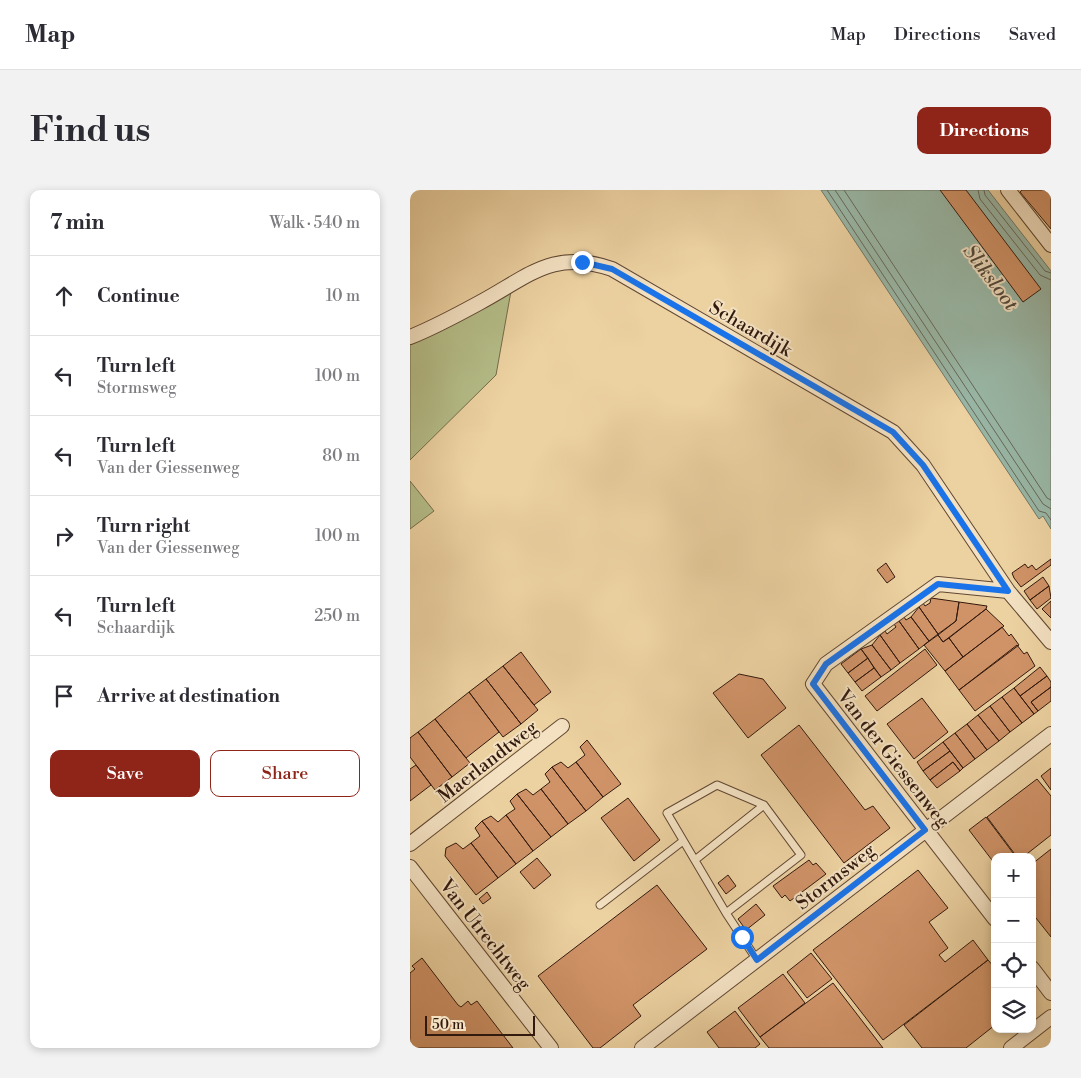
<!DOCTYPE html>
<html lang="en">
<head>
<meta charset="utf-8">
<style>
  body { margin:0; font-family:"Libre Bodoni",serif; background:#f2f2f3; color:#2b2b33 }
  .controls { position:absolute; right:15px; bottom:15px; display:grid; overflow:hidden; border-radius:10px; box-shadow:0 2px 8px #0003 }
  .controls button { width:45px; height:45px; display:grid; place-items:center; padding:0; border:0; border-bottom:1px solid #e1e1e2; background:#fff; color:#2b2b33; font:25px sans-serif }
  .scale { position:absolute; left:15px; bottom:12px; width:110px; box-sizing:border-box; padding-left:5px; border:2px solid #331a0e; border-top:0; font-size:14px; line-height:18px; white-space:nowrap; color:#331a0e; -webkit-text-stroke:4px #f3e1c2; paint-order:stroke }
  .stop { position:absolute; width:15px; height:15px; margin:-11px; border:4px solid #1a73e8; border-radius:50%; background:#fff }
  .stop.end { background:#1a73e8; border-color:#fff; box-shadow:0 1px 5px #0008 }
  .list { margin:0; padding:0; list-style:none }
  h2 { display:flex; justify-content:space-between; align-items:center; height:65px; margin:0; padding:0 20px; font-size:21px }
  h2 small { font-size:16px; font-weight:400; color:#7c7c81 }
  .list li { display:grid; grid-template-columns:32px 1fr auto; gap:15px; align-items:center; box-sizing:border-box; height:80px; padding:0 20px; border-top:1px solid #e1e1e2 }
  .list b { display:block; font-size:19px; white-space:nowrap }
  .list p { margin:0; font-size:16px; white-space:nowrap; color:#7c7c81 }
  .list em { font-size:16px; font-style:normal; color:#7c7c81 }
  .actions { display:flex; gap:10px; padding:15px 20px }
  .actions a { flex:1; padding:11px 0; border:1px solid #8f2418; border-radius:10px; text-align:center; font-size:18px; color:#8f2418 }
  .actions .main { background:#8f2418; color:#fff }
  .icon { flex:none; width:28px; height:28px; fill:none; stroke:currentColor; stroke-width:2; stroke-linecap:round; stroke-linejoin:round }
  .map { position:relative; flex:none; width:641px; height:858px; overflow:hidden; border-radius:10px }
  header { display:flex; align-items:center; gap:30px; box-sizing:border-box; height:70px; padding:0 25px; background:#fff; border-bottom:1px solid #e1e1e2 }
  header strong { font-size:24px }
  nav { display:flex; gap:28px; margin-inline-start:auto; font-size:18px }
  .intro { display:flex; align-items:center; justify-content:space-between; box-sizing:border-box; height:120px; padding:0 30px }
  h1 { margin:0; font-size:35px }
  .button { padding:12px 22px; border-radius:10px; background:#8f2418; color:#fff; font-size:18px; font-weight:700 }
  main { display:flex; gap:30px; padding:0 30px }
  aside { flex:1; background:#fff; border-radius:10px; box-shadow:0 2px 8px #0003 }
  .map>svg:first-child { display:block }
  .green { fill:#b4bc87; stroke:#746b4a }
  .water { fill:#99b7a6; stroke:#707869 }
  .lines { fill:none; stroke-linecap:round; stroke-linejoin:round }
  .shore { stroke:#66685a; stroke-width:1 }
  .building { fill:#d09368; stroke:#331a0e }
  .service-casing { stroke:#614833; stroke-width:9 }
  .minor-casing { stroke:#614833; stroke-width:16 }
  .service { stroke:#f3e1c2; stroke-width:7 }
  .minor { stroke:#f3e1c2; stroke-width:14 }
  .route { stroke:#1a73e8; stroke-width:6 }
  .labels { text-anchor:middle; stroke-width:4; stroke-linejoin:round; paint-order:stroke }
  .street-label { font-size:19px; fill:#331a0e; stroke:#f3e1c2 }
  .water-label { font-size:20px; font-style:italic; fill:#52493c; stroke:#f3e1c2 }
</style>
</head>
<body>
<header>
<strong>Map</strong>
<nav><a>Map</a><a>Directions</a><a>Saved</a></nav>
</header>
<div class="intro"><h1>Find us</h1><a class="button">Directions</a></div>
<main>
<aside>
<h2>7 min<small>Walk · 540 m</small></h2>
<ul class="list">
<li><svg class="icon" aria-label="ahead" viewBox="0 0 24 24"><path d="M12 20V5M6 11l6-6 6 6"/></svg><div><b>Continue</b></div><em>10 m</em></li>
<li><svg class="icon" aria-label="left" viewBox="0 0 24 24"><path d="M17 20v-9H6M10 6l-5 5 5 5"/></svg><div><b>Turn left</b><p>Stormsweg</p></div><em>100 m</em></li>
<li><svg class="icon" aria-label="left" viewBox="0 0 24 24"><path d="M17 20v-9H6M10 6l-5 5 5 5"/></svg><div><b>Turn left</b><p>Van der Giessenweg</p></div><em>80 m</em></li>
<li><svg class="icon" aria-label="right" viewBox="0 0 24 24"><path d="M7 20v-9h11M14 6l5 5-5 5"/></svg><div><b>Turn right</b><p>Van der Giessenweg</p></div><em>100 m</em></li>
<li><svg class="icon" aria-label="left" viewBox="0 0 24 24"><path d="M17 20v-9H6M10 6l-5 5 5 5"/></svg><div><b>Turn left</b><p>Schaardijk</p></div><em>250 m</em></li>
<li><svg class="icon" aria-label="arrive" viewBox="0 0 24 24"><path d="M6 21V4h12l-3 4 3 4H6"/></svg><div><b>Arrive at destination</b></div></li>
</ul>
<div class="actions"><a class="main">Save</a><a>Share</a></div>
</aside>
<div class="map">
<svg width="641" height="858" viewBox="0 0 641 858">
  <rect width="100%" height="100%" fill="#ecd1a1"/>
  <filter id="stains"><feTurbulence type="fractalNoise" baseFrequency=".004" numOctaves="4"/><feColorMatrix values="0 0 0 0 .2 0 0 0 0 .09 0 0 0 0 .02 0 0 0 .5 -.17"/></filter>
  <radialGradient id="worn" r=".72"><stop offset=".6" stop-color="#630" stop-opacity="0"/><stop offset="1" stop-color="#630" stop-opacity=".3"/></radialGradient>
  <path class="green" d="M101,101l-15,84 -86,85v-117z
    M0,291l24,30 -24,18z"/>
  <path class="water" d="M411,0h167l63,81v258l-8,-13 -4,3z"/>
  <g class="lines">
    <path class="shore" d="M417,0l212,321 7,2 5,7
      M425,0l208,314 8,5
      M434,0l203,308 4,2
      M568,0l2,9 60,76 11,5
      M574,0l1,5 60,76 6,2"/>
  </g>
  <path class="building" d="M530,0h26l75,99 -18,13z
    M612,0h29v39l-31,-37z
    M641,369v6l-30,22 -7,-9 -2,-5 13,-9 3,4 4,-3 4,5z
    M476,373l9,14 -8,6 -10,-13z
    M633,387l6,9 -19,14 -6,-9z
    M639,396l2,12 -14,11 -7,-9z
    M521,408l28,4 -3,19 -18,13 -19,-27 4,-4 2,3 5,-3z
    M641,411v17l-9,-9z
    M549,412l28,4 -1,3 -43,33 -5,-7 18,-14z
    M509,417l19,27 -9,7 -18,-24z
    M576,419l18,17 -41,31 -14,-19z
    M494,427l2,3 5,-3 18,24 -10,8 -20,-28z
    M489,431l20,28 -19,14 -20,-28 5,-4 2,3 9,-7 -2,-3z
    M592,437l7,9 2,-2 8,11 -60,45 -14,-19z
    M470,445l20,28 -9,7 -19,-25z
    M528,445l5,7 6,-4 14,19 -18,14 -21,-26z
    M462,455l19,25 -10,7 -20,-28z
    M607,455l7,9 3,-2 8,14 -60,45 -16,-21z
    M451,459l7,9 -20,15 -7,-9z
    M515,459l12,16 -60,46 -12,-15z
    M111,462l30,40 -17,13 -31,-39z
    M458,468l6,10 -19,14 -7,-9z
    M93,476l35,44 -17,14 -35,-45z
    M630,477l7,9 -27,20 -6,-8z
    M464,478l7,9 -19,14 -7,-9z
    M329,484l24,5 23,29 -38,30 -35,-45z
    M637,486l4,6v5l-20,15 7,9 -4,3 -14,-18z
    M76,489l35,45 -18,13 -34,-45z
    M641,497v14l-13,10 -7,-9z
    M604,498l20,26 -12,9 -20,-26z
    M59,502l30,40 -33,26 -31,-39z
    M592,507l20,26 -12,9 -20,-26z
    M512,508l26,34 -34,27 -27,-35z
    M580,516l20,26 -11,9 -21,-26z
    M568,525l21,26 -12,9 -20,-26z
    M25,529l35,44 -18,14 -34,-45z
    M557,534l20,26 -12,9 -20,-26z
    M389,535l66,85 8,-4 17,22 -46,35 -83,-108z
    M8,542l34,45 -17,13 -25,-33v-19z
    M545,543l20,26 -12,9 -20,-26z
    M177,550l34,44 -18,13 -27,-35 9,-7 -5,-8z
    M533,552l7,9 -27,20 -6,-9z
    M540,561l13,17 -3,3 -7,-9 -23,18 -7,-9z
    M151,572l7,6 8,-6 27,35 -17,14 -34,-44z
    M543,572l7,9 -23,17 -7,-8z
    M6,575l15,20 -21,16v-32z
    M142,577l34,44 -18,13 -27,-35 9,-7 -5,-8z
    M641,578v22l-10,-14z
    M627,589l14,17v39l-28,22h-6l-30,-40z
    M116,599l7,6 8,-6 27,35 -17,13 -34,-43z
    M107,604l34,43 -18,14 -27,-36 9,-6 -5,-8z
    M218,608l32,42 -26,21 -33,-43z
    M96,625l27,36 -17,13 -34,-43 9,-5 7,6z
    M576,627l30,40h-21v7l-26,-34z
    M72,631l34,43 -18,14 -27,-35 9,-7 -5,-8z
    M46,653l7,6 8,-6 27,35 -22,17 -31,-39 1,-8z
    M641,659v88l-19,-24v-49z
    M127,668l14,17 -17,14 -14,-17z
    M399,670l4,5 3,-2 10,11 -36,27 -5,-6 -3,3 -9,-12z
    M508,680l30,38 -19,14 19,26 -9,7 6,7 28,-22 15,20 -105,80 -70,-90z
    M318,685l8,11 -10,8 -8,-11z
    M247,695l50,64 -74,56 8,11 -41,32h-7l-55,-72z
    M77,702l4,6 -8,6 -4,-5z
    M346,714l9,11 -19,15 -8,-11z
    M401,763l21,26 -25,19 -20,-26z
    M12,768l36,47 3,2 7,-6 3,4 6,-4 36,47h-103v-75l5,-4 -3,-3z
    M578,770l7,8v57l-29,23h-44l-18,-23z
    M373,784l22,29 -45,34 -22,-29z
    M423,793l50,65h-114l-9,-11z
    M325,821l25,33 -5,4h-36l-12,-16z"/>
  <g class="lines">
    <defs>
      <path id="service" d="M285,670l69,-55
        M190,715l83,-64
        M316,723l-59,-100 50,-28 47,20 37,50 -75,58 31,47"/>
      <path id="minor" d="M598,0l43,55
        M0,147c23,-9 47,-22 69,-34 49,-26 74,-55 133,-34l281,163 30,33 85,126 43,51
        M0,654l152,-118
        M0,677l141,181
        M585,729l-182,-235 13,-20 112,-80 70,7
        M622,778l19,25
        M232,858l409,-314
        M601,858l40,-31"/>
    </defs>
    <use href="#service" class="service-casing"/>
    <use href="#minor" class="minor-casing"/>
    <use href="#service" class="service"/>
    <use href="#minor" class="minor"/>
  </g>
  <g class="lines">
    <path class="route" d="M172,72l30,7 281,163 30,33 85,126 -70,-7 -112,80 -13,20 112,146 -168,130 -15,-23"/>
  </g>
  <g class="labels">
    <g class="street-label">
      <text transform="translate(341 138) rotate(30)" y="7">Schaardijk</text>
      <text transform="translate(484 568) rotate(52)" y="7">Van der Giessenweg</text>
      <text transform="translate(77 571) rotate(-38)" y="7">Maerlandtweg</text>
      <text transform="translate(425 686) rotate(-38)" y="7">Stormsweg</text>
      <text transform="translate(76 744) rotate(52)" y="7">Van Utrechtweg</text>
    </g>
    <g class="water-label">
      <text transform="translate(581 87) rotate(53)" y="7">Sliksloot</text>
    </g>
  </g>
  <rect width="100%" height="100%" filter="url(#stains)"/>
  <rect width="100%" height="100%" fill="url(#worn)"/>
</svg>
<div class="controls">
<button>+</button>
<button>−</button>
<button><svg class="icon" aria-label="locate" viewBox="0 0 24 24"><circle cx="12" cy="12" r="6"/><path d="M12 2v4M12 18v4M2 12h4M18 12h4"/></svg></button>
<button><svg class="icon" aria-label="layers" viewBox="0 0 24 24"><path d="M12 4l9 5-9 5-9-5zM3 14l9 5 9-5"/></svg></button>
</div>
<div class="scale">50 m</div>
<div class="stop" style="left:332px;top:747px"></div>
<div class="stop end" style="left:172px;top:72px"></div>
</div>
</main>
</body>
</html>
